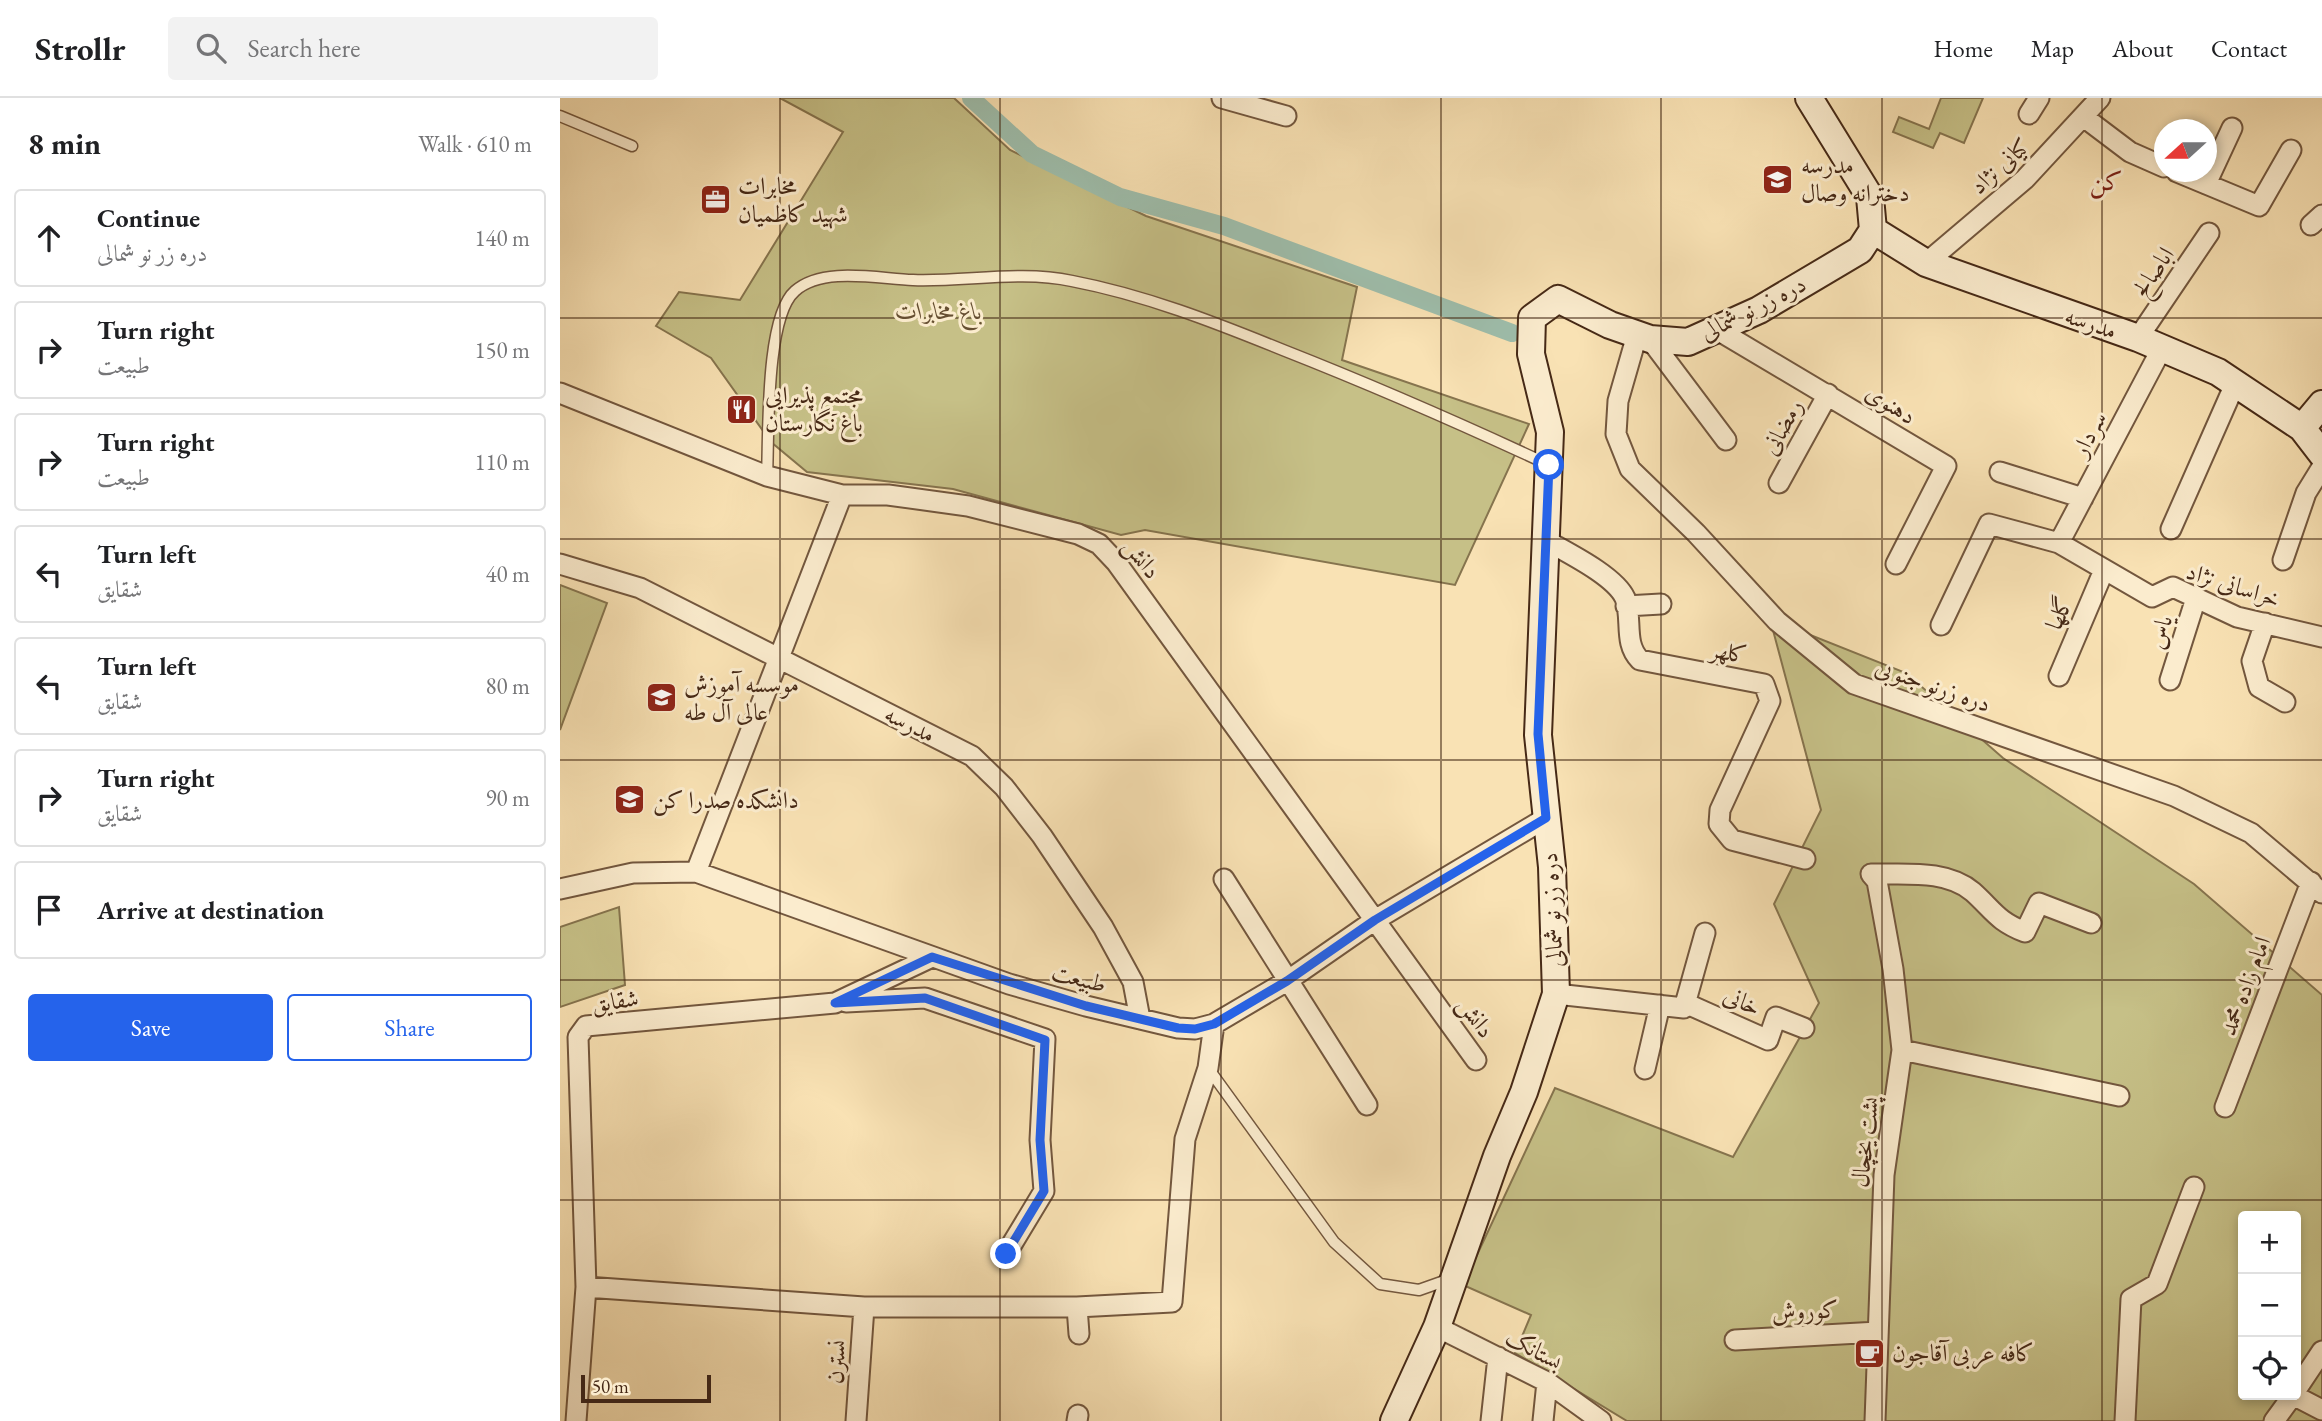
<!DOCTYPE html>
<html lang="en">
<head>
<meta charset="utf-8">
<style>
  body { margin:0; font-family:"EB Garamond",Amiri,serif; background:#f2f2f2; color:#202124 }
  .controls { position:absolute; right:21px; bottom:21px; display:grid; overflow:hidden; border-radius:7px; box-shadow:0 4px 10px #0003 }
  .controls button { width:63px; height:63px; display:grid; place-items:center; padding:0; border:0; border-bottom:2px solid #e0e0e0; background:#fff; color:#202124; font:35px sans-serif }
  .compass { position:absolute; left:1594px; top:21px; width:63px; height:63px; border-radius:50%; background:#fff; box-shadow:0 4px 10px #0003; rotate:249deg }
  .scale { position:absolute; left:21px; bottom:18px; width:130px; box-sizing:border-box; padding-left:7px; border:4px solid #462916; border-top:0; font-size:19px; line-height:24px; white-space:nowrap; color:#462916; -webkit-text-stroke:5px #fbecce; paint-order:stroke }
  .stop { position:absolute; width:21px; height:21px; margin:-16px; border:5px solid #2563eb; border-radius:50%; background:#fff }
  .stop.end { background:#2563eb; border-color:#fff; box-shadow:0 2px 7px #0008 }
  .list { margin:0; padding:0; list-style:none }
  h2 { display:flex; justify-content:space-between; align-items:center; height:91px; margin:0; padding:0 28px; font-size:30px }
  h2 small { font-size:23px; font-weight:400; color:#757577 }
  .list li { display:grid; grid-template-columns:46px 1fr auto; gap:21px; align-items:center; box-sizing:border-box; height:98px; margin:0 14px 14px; padding:0 14px; border:2px solid #e0e0e0; border-radius:7px }
  .list b { display:block; font-size:26px; white-space:nowrap }
  .list p { margin:0; font-size:23px; white-space:nowrap; color:#757577 }
  .list em { font-size:23px; font-style:normal; color:#757577 }
  .actions { display:flex; gap:14px; padding:21px 28px }
  .actions a { flex:1; padding:16px 0; border:2px solid #2563eb; border-radius:7px; text-align:center; font-size:24px; color:#2563eb }
  .actions .main { background:#2563eb; color:#fff }
  .icon { flex:none; width:38px; height:38px; fill:none; stroke:currentColor; stroke-width:2; stroke-linecap:round; stroke-linejoin:round }
  .map { position:relative; flex:none; width:1762px; height:1323px; overflow:hidden }
  header { display:flex; align-items:center; gap:42px; box-sizing:border-box; height:98px; padding:0 35px; background:#fff; border-bottom:2px solid #e0e0e0 }
  header strong { font-size:33px }
  nav { display:flex; gap:38px; margin-inline-start:auto; font-size:24px }
  .search { width:490px; height:63px; background:#f2f2f2; display:flex; align-items:center; gap:18px; box-sizing:border-box; padding:0 24px; border-radius:7px; color:#757577; font-size:26px }
  main { display:flex }
  aside { flex:1; background:#fff }
  .map>svg:first-child { display:block }
  .green { fill:#c6c087; stroke:#86744e; stroke-width:2; fill-rule:evenodd }
  .lines { fill:none; stroke-linecap:round; stroke-linejoin:round }
  .canal { stroke:#9ebeac; stroke-width:18 }
  .lane-casing { stroke:#73573e; stroke-width:13 }
  .street-casing { stroke:#73573e; stroke-width:23 }
  .secondary-casing { stroke:#462916; stroke-width:30 }
  .lane { stroke:#fbecce; stroke-width:10 }
  .street { stroke:#fbecce; stroke-width:19 }
  .secondary { stroke:#fbecce; stroke-width:26 }
  .route { stroke:#2563eb; stroke-width:9 }
  .grid { fill:none; stroke:#462916; stroke-width:2; stroke-opacity:0.55 }
  .labels { text-anchor:middle; stroke-width:6; stroke-linejoin:round; paint-order:stroke }
  .poi-label { font-size:24px; fill:#462916; stroke:#fbecce; text-anchor:start }
  .street-label { font-size:24px; fill:#462916; stroke:#fbecce }
  .park-label { font-size:24px; font-style:italic; fill:#664f32; stroke:#fbecce }
  .neighbourhood-label { font-size:26px; fill:#7a1f14; stroke:#fbecce }
</style>
</head>
<body>
<header>
<strong>Strollr</strong>
<div class="search"><svg class="icon" aria-label="search" viewBox="0 0 24 24"><circle cx="10" cy="10" r="6"/><path d="M15 15l6 6"/></svg>Search here</div>
<nav><a>Home</a><a>Map</a><a>About</a><a>Contact</a></nav>
</header>
<main>
<aside>
<h2>8 min<small>Walk · 610 m</small></h2>
<ul class="list">
<li><svg class="icon" aria-label="ahead" viewBox="0 0 24 24"><path d="M12 20V5M6 11l6-6 6 6"/></svg><div><b>Continue</b><p>دره زر نو شمالی</p></div><em>140 m</em></li>
<li><svg class="icon" aria-label="right" viewBox="0 0 24 24"><path d="M7 20v-9h11M14 6l5 5-5 5"/></svg><div><b>Turn right</b><p>طبیعت</p></div><em>150 m</em></li>
<li><svg class="icon" aria-label="right" viewBox="0 0 24 24"><path d="M7 20v-9h11M14 6l5 5-5 5"/></svg><div><b>Turn right</b><p>طبیعت</p></div><em>110 m</em></li>
<li><svg class="icon" aria-label="left" viewBox="0 0 24 24"><path d="M17 20v-9H6M10 6l-5 5 5 5"/></svg><div><b>Turn left</b><p>شقایق</p></div><em>40 m</em></li>
<li><svg class="icon" aria-label="left" viewBox="0 0 24 24"><path d="M17 20v-9H6M10 6l-5 5 5 5"/></svg><div><b>Turn left</b><p>شقایق</p></div><em>80 m</em></li>
<li><svg class="icon" aria-label="right" viewBox="0 0 24 24"><path d="M7 20v-9h11M14 6l5 5-5 5"/></svg><div><b>Turn right</b><p>شقایق</p></div><em>90 m</em></li>
<li><svg class="icon" aria-label="arrive" viewBox="0 0 24 24"><path d="M6 21V4h12l-3 4 3 4H6"/></svg><div><b>Arrive at destination</b></div></li>
</ul>
<div class="actions"><a class="main">Save</a><a>Share</a></div>
</aside>
<div class="map">
<svg width="1762" height="1323" viewBox="0 0 1762 1323">
  <rect width="100%" height="100%" fill="#f9e2b4"/>
  <filter id="stains"><feTurbulence type="fractalNoise" baseFrequency=".00286" numOctaves="4"/><feColorMatrix values="0 0 0 0 .2 0 0 0 0 .09 0 0 0 0 .02 0 0 0 .5 -.17"/></filter>
  <radialGradient id="worn" r=".72"><stop offset=".6" stop-color="#630" stop-opacity="0"/><stop offset="1" stop-color="#630" stop-opacity=".3"/></radialGradient>
  <path class="green" d="M220,0h174l56,52 136,66 211,71 -15,73 187,64 -74,161 -310,-55 -24,5 -168,-46 -146,-17 -36,-30 -60,-84 -55,-32 23,-34 61,8 103,-168z
    M1381,0h42l-19,45 -24,-10 -7,15 -40,-16 6,-15 30,12z
    M0,487l47,18 -47,127z
    M1210,521l136,54 97,85 191,126 128,111v426h-695l-112,-68 16,-38 -68,-30 92,-197 178,69 86,-154 -45,-99 47,-94zM1683,1118h53v179h-53z
    M59,809l6,78 -65,22v-80z"/>
  <g class="lines">
    <path class="canal" d="M411,0l61,56 88,43 104,29 288,107"/>
    <defs>
      <path id="lane" d="M0,18l72,30
        M207,378c2,-40 -2,-159 28,-185 28,-25 84,-12 118,-11 52,2 107,-10 159,1 73,14 142,41 211,69 89,35 176,73 262,113
        M648,970l126,174 46,42 39,6 31,-11"/>
      <path id="street" d="M662,0l64,18
        M1469,16l10,-16
        M1525,20l45,34 34,15
        M1617,74l82,34 32,-56
        M1646,86l26,-56
        M1751,127l11,-10
        M1366,165l99,-84 75,-81
        M1156,231l230,137 -50,98
        M1077,237l-19,66 -2,33 14,35 66,64 81,88 77,63 320,112 77,37 71,60
        M1578,240l71,-105
        M1090,241l76,101
        M0,295l207,83 75,19h46l80,11 110,28 21,10 17,18 360,498
        M1440,374l83,26
        M1219,385l49,-89
        M1611,431l64,-145
        M987,443c21,12 68,35 78,57 8,21 -2,45 15,62l124,24 6,17 -50,109 -1,14 13,16 73,19
        M1499,445l103,-195
        M1723,462l23,-67 16,-26
        M0,466l80,24 332,168 32,31 38,49 61,91 30,55 7,37
        M1066,508l35,-2
        M1705,525l-13,38 7,26 26,15
        M1381,527l48,-101 70,19 93,54 21,-10 64,30 85,20
        M1499,578l45,-106
        M1610,582l26,-82
        M136,774l146,-377
        M1311,776l6,7 16,88 9,81 -18,125 -9,246
        M1311,776c33,1 75,-5 102,18 21,19 24,29 52,40l14,-29 52,20
        M664,781l143,226
        M0,791l73,-16 63,-1 313,112 77,22 92,22 17,1 19,-5 73,-43 88,-61 171,-102
        M996,896l128,14 21,-75
        M286,904l79,-4 120,41 -5,101 4,51 -38,63
        M1125,905l83,37 8,-23 28,11
        M1342,952l217,46
        M1085,971l15,-64
        M1665,1009l86,-225
        M26,1189l278,20h213l95,-5 13,-163 23,-71 6,-44
        M517,1209l2,27
        M877,1229l110,55 54,39
        M1175,1242l143,-8
        M1736,1292l26,-39
        M1733,1297l29,15
        M16,1323l10,-134 -8,-250 8,-11 249,-23 97,-46
        M296,1323l8,-114
        M517,1323l1,-6
        M931,1323l7,-64
        M983,1323l4,-39
        M1565,1323l6,-122 26,-15 37,-97
        M1714,1323l19,-26"/>
      <path id="secondary" d="M1313,132l53,33 212,75 80,34 84,56 20,26
        M1742,330l20,-24
        M834,1323l43,-94 60,-171 27,-64 32,-98 -4,-127 -14,-132 12,-303 -19,-78 1,-36 26,-19 52,26 40,14 38,3 71,-32 101,-60 13,-20 -3,-33 -61,-99"/>
    </defs>
    <use href="#lane" class="lane-casing"/>
    <use href="#street" class="street-casing"/>
    <use href="#secondary" class="secondary-casing"/>
    <use href="#lane" class="lane"/>
    <use href="#street" class="street"/>
    <use href="#secondary" class="secondary"/>
  </g>
  <g class="lines">
    <path class="route" d="M446,1156l38,-63 -4,-51 5,-100 -120,-42 -90,5 97,-46 154,49 92,22 17,1 19,-5 73,-43 88,-61 171,-102 -8,-84 11,-269"/>
  </g>
  <path class="grid" d="M220,0v1323M440,0v1323M661,0v1323M881,0v1323M1101,0v1323M1322,0v1323M1542,0v1323M0,220h1762M0,441h1762M0,662h1762M0,882h1762M0,1102h1762"/>
  <defs>
    <symbol id="school-square" viewBox="-11 -11 22 22"><rect x="-9" y="-9" width="18" height="18" rx="4" fill="#8f2418" stroke="#fbecce"/><path d="M0-5L7-2L0 1L-7-2ZM-4 1L0 2.5L4 1V4Q0 6-4 4Z" fill="#fff"/></symbol>
    <symbol id="office-square" viewBox="-11 -11 22 22"><rect x="-9" y="-9" width="18" height="18" rx="4" fill="#8f2418" stroke="#fbecce"/><path d="M-6-3h4V-5.5h4V-3h4V5H-6ZM-1-4.5V-3h2v-1.5ZM-6 0V1H6V0Z" fill="#fff"/></symbol>
    <symbol id="restaurant-square" viewBox="-11 -11 22 22"><rect x="-9" y="-9" width="18" height="18" rx="4" fill="#8f2418" stroke="#fbecce"/><path d="M-5-6h1v4h1v-4h1v4h1v-4h1v5L-1.5 .5V6h-2V.5L-5-1ZM5-6V6H3V1.5H1.5Q1.5-4 5-6Z" fill="#fff"/></symbol>
    <symbol id="university-square" viewBox="-11 -11 22 22"><rect x="-9" y="-9" width="18" height="18" rx="4" fill="#8f2418" stroke="#fbecce"/><path d="M0-5L7-2L0 1L-7-2ZM-4 1L0 2.5L4 1V4Q0 6-4 4Z" fill="#fff"/></symbol>
    <symbol id="cafe-square" viewBox="-11 -11 22 22"><rect x="-9" y="-9" width="18" height="18" rx="4" fill="#8f2418" stroke="#fbecce"/><path d="M-5.5-4.5H6V0H3Q3 3.5 0 3.5H-2.5Q-5.5 3.5-5.5 0ZM3-3.2v2h1.7v-2ZM-6 4.5H4V6H-6Z" fill="#fff"/></symbol>
  </defs>
  <g fill-rule="evenodd">
    <use href="#school-square" x="1200" y="64" width="35" height="35"/>
    <use href="#office-square" x="138" y="84" width="35" height="35"/>
    <use href="#restaurant-square" x="164" y="294" width="35" height="35"/>
    <use href="#university-square" x="84" y="582" width="35" height="35"/>
    <use href="#university-square" x="52" y="684" width="35" height="35"/>
    <use href="#cafe-square" x="1292" y="1238" width="35" height="35"/>
  </g>
  <g class="labels">
    <g class="poi-label">
      <text x="1241" y="75">مدرسه<tspan x="1241" dy="28">دخترانه وصال</tspan></text>
      <text x="178" y="96">مخابرات<tspan x="178" dy="28">شهید کاظمیان</tspan></text>
      <text x="205" y="305">مجتمع پذیرایی<tspan x="205" dy="28">باغ نگارستان</tspan></text>
      <text x="124" y="594">موسسه آموزش<tspan x="124" dy="28">عالی آل طه</tspan></text>
      <text x="93" y="710">دانشکده صدرا کن</text>
      <text x="1332" y="1263">کافه عربی آقاجون</text>
    </g>
    <g class="street-label">
      <text transform="translate(1440 68) rotate(-42)" y="8">کیانی نژاد</text>
      <text transform="translate(1593 174) rotate(-56)" y="8">اباصالح</text>
      <text transform="translate(1193 210) rotate(-27)" y="8">دره زر نو شمالی</text>
      <text transform="translate(1531 225) rotate(19)" y="8">مدرسه</text>
      <text transform="translate(1331 306) rotate(32)" y="8">دهنوی</text>
      <text transform="translate(1222 329) rotate(-61)" y="8">رمضانی</text>
      <text transform="translate(1529 336) rotate(-62)" y="8">سردار</text>
      <text transform="translate(582 460) rotate(52)" y="8">دانش</text>
      <text transform="translate(1673 487) rotate(18)" y="8">خراسانی نژاد</text>
      <text transform="translate(1499 515) rotate(-67)" y="8">گلها</text>
      <text transform="translate(1600 534) rotate(-73)" y="8">یاس</text>
      <text transform="translate(1169 554) rotate(11)" y="8">کلهر</text>
      <text transform="translate(1373 587) rotate(19)" y="8">دره زرنو جنوبی</text>
      <text transform="translate(350 626) rotate(27)" y="8">مدرسه</text>
      <text transform="translate(992 812) rotate(-93)" y="8">دره زر نو شمالی</text>
      <text transform="translate(519 880) rotate(15)" y="8">طبیعت</text>
      <text transform="translate(1685 888) rotate(-69)" y="8">امام زاده محمد</text>
      <text transform="translate(55 903) rotate(-8)" y="8">شقایق</text>
      <text transform="translate(1182 903) rotate(24)" y="8">خانی</text>
      <text transform="translate(916 919) rotate(54)" y="8">دانش</text>
      <text transform="translate(1305 1044) rotate(-83)" y="8">پشت یخچال</text>
      <text transform="translate(1245 1213) rotate(-3)" y="8">کوروش</text>
      <text transform="translate(974 1251) rotate(28)" y="8">بستانک</text>
      <text transform="translate(276 1264) rotate(-86)" y="8">نسترن</text>
    </g>
    <g class="park-label">
      <text x="379" y="221">باغ مخابرات</text>
    </g>
    <g class="neighbourhood-label">
      <text x="1546" y="92">کن</text>
    </g>
  </g>
  <rect width="100%" height="100%" filter="url(#stains)"/>
  <rect width="100%" height="100%" fill="url(#worn)"/>
</svg>
<div class="controls">
<button>+</button>
<button>−</button>
<button><svg class="icon" aria-label="locate" viewBox="0 0 24 24"><circle cx="12" cy="12" r="6"/><path d="M12 2v4M12 18v4M2 12h4M18 12h4"/></svg></button>
</div>
<svg class="compass" viewBox="-18 -18 36 36"><path d="M0-13l5 13h-10z" fill="#e53935"/><path d="M0 13l5-13h-10z" fill="#757577"/></svg>
<div class="scale">50 m</div>
<div class="stop" style="left:989px;top:367px"></div>
<div class="stop end" style="left:446px;top:1156px"></div>
</div>
</main>
</body>
</html>
